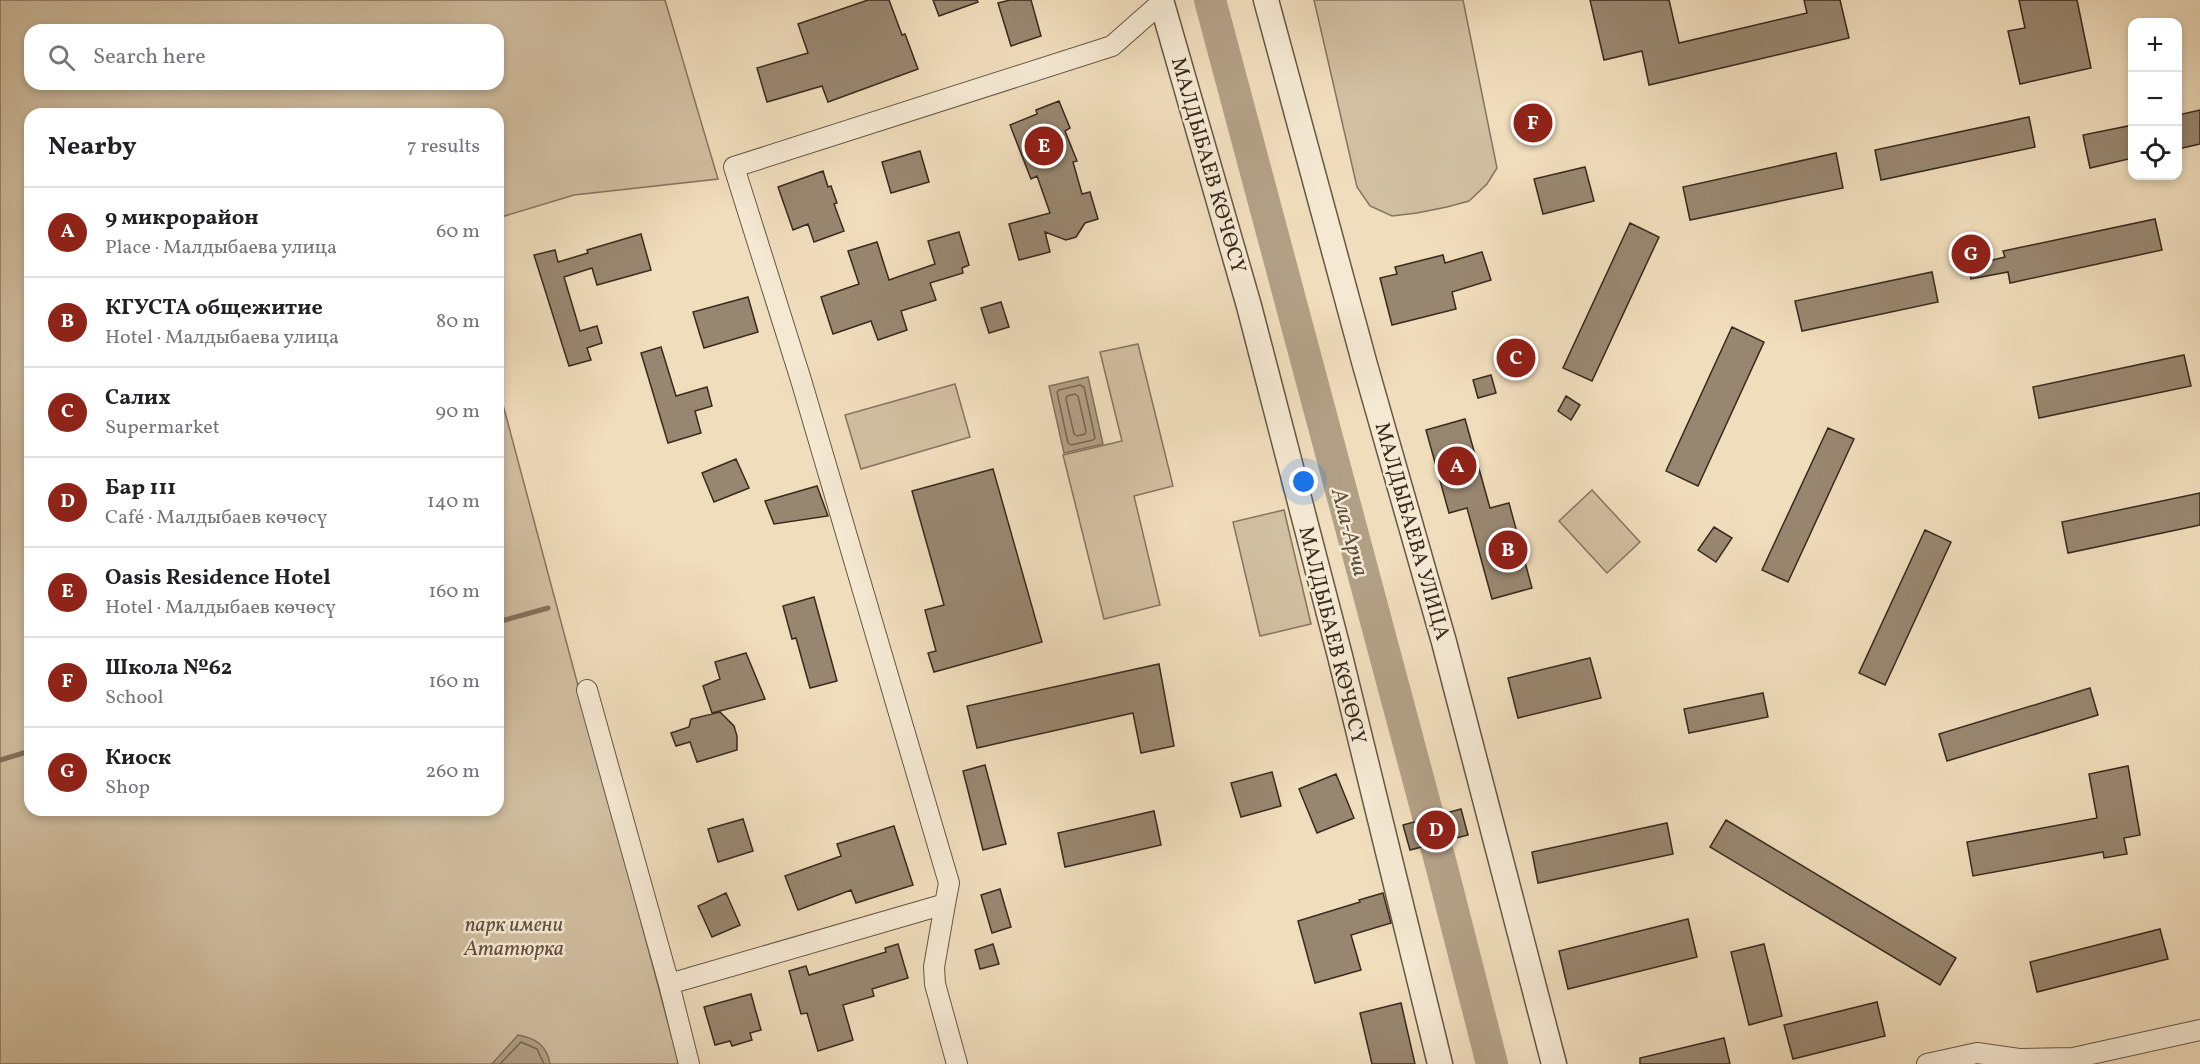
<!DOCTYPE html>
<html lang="en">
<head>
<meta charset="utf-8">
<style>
  body { margin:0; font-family:Vollkorn,serif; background:#f2f2f2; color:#202124 }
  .controls { position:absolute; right:18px; top:18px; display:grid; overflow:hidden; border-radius:12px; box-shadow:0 3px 9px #0003 }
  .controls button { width:54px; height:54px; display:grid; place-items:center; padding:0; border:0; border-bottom:2px solid #e0e0e0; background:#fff; color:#202124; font:30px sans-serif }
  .you { position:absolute; left:1304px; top:482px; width:21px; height:21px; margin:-15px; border:4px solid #fff; border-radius:50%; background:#1a73e8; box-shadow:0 0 0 9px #1a73e833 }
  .badge { display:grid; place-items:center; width:39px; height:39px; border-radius:50%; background:#8f2418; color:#fff; font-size:20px; font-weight:700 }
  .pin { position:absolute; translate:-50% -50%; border:3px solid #fff; box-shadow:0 2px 6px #0006 }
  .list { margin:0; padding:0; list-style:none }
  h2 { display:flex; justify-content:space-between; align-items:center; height:78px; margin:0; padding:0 24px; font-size:26px }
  h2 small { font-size:20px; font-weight:400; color:#757577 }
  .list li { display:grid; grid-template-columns:39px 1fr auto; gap:18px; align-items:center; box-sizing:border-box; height:90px; padding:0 24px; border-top:2px solid #e0e0e0 }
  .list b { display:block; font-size:22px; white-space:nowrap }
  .list p { margin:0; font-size:20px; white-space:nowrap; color:#757577 }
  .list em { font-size:20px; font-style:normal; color:#757577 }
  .icon { flex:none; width:33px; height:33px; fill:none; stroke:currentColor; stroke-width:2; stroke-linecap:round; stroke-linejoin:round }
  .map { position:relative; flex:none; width:2200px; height:1064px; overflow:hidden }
  .search { position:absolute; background:#fff; box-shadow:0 3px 9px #0003; left:24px; top:24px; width:480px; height:66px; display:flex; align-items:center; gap:15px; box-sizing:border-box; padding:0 21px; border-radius:18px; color:#757577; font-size:22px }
  .panel { position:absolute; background:#fff; box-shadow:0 3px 9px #0003; left:24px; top:108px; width:480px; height:708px; border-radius:18px }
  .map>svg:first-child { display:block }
  .green { fill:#d1bfa1; stroke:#857460; stroke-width:1.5; fill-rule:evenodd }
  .water { fill:#b2a086; stroke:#82715c; stroke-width:1.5 }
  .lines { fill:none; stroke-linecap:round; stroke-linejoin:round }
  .shore { stroke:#766552; stroke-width:1.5 }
  .stream { stroke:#82715c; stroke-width:5 }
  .river { stroke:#b2a086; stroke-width:32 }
  .building { fill:#988770; stroke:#392a1e; stroke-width:1.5 }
  .minor-casing { stroke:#675746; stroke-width:22 }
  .tertiary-casing { stroke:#675746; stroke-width:27 }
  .minor { stroke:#f5e9d3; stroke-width:20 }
  .tertiary { stroke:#f5e9d3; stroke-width:24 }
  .labels { text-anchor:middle; stroke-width:5; stroke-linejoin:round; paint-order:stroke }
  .street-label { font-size:21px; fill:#392a1e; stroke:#f5e9d3 }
  .park-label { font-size:21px; font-style:italic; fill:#5f4f3f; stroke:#f5e9d3 }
  .water-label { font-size:22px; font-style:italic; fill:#5d4d3d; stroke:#f5e9d3 }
</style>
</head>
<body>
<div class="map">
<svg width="2200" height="1064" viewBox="0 0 2200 1064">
  <rect width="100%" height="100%" fill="#f0ddbc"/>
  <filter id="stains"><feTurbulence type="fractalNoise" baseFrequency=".00333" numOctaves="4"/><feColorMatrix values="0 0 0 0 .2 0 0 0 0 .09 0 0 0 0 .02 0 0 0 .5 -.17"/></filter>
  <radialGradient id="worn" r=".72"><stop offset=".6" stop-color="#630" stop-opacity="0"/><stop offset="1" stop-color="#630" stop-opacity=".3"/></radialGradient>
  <path class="green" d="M0,0h665l53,179 -144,16 -76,23v-104h-468v696h468v-424l181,678h-679zM30,30h468v54h-468z
    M1314,0h149l34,168 -10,16 -18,17 -22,6 -30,6 -25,3 -22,-10 -13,-19z
    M1138,344l35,142 -39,10 26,109 -56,14 -41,-164 59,-14 -22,-89z
    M955,384l15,53 -109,32 -16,-54z
    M1592,490l48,52 -33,31 -48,-52z
    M1284,510l27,114 -51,12 -27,-114z"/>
  <path class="water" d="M1088,377l15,67 -39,9 -15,-67z
    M518,1035c17,3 29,10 32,29h-58z"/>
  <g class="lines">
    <path class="shore" d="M1080,385l4,2 11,51 -2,2 -22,5 -3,-2 -11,-51 2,-2z
      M1075,394l3,2 8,35 -1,3 -8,2 -3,-2 -8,-35 1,-3z
      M500,1064l21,-22 16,7 7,15"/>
    <path class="stream" d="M498,622l50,-14
      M0,760l30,-9"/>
    <path class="river" d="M1210,0l232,868 50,196"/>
  </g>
  <path class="building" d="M868,0h21l13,35 3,-1 13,35 -90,33 -6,-16 -55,16 -10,-34 51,-15 -10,-29z
    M933,0h44l1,2 -39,14z
    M1010,0h21l10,36 -30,10 -13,-43z
    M1590,0h79l10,43 128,-30 -3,-13h36l9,38 -200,47 -7,-34 -38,9z
    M2019,0h58l14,68 -71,16 -12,-53 17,-3z
    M1059,101l11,27 -5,3 12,30 -4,1 9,32 8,-2 8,27 -13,4 -9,14 -10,3 -21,-8 5,20 -31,8 -10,-36 41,-11 -13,-37 -6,3 -21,-54 27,-11 -1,-4z
    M2200,110v34l-22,5v-34z
    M2029,117l6,30 -154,33 -6,-30z
    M2133,125v33l-43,10 -7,-33z
    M920,151l9,31 -38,11 -9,-31z
    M1836,153l7,35 -153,32 -7,-33z
    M1585,167l9,34 -51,13 -9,-35z
    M823,171l5,16 3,-1 6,17 -3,1 10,27 -30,11 -6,-18 -15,6 -15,-43z
    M2155,219l7,31 -152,33 -2,-11 -37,7 -3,-13 37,-9 -2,-6z
    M1630,223l29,14 -67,144 -29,-13z
    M959,232l10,33 -7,3 1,5 -33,10 6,17 -35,11 6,19 -29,10 -7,-19 -38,13 -12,-37 38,-13 -11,-33 29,-9 12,38 46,-16 -7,-23z
    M641,234l10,36 -54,15 -5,-17 -28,9 16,54 17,-5 5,17 -15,5 4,12 -22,6 -35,-111 21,-5 3,12 30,-9 -1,-3z
    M1482,252l9,28 -39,12 4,17 -64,16 -12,-47 17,-4 -2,-7 48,-12 2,8z
    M1932,272l6,30 -136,29 -7,-30z
    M748,297l10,35 -54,16 -11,-36z
    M1001,302l8,25 -20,6 -8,-25z
    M1732,327l32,15 -66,144 -32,-15z
    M661,347l15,49 31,-9 5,19 -17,5 6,22 -33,10 -27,-90z
    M2184,355l7,31 -152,32 -6,-31z
    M1491,375l5,18 -18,5 -5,-18z
    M1566,396l14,9 -9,15 -13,-9z
    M1465,419l25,89 19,-5 23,85 -40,11 -25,-91 -18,5 -23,-83z
    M1828,428l26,11 -66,143 -26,-12z
    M736,459l13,29 -35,14 -12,-29z
    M993,469l49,173 -108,30 -6,-19 8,-2 -11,-41 19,-5 -32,-114z
    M817,486l11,30 -54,8 -9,-23z
    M2200,493v32l-132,28 -6,-31z
    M1714,527l18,11 -16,24 -18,-12z
    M1925,530l26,12 -66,143 -26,-12z
    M814,597l23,84 -27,7 -14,-50 -4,1 -9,-33z
    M746,653l19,46 -53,14 -9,-27 17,-7 -5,-17z
    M1590,658l11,40 -83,20 -10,-40z
    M1159,664l15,82 -33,7 -8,-40 -156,35 -10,-42z
    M2090,688l8,27 -151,46 -8,-27z
    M1763,693l5,24 -79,16 -5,-24z
    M720,712l14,14 3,10v14l-40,12 -7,-20 -14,4 -5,-13 18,-6 2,-8z
    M985,765l21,79 -23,6 -20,-79z
    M2128,766l12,69 -16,3 3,16 -23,4 -1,-6 -130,24 -6,-34 130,-24 -8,-44z
    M1272,772l9,34 -40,11 -10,-34z
    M1336,774l18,44 -37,15 -18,-44z
    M1461,809l7,26 -58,15 -7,-25z
    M1154,811l7,34 -96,22 -7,-34z
    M743,819l10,32 -35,11 -10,-33z
    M1726,820l230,138 -16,27 -230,-138z
    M1667,823l6,31 -135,29 -6,-31z
    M894,826l19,59 -57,18 -5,-13 -53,20 -13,-34 56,-20 -4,-12z
    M1000,889l11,38 -19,6 -11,-38z
    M726,893l14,32 -28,12 -14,-31z
    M1383,893l8,30 -40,12 10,35 -46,13 -17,-62 62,-19 -1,-2z
    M1688,919l9,38 -129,32 -9,-38z
    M2160,929l8,30 -131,33 -7,-30z
    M898,944l10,34 -36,11 2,7 -31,9 10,35 -35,11 -11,-38 -6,1 -12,-43 17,-5 3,9 77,-23 -1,-4z
    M993,944l6,20 -19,5 -5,-19z
    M1764,944l18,72 -33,9 -18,-73z
    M751,994l10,36 -11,3 2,7 -20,6 -2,-5 -15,4 -11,-38z
    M1877,1002l8,34 -92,23 -9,-34z
    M1401,1003l14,61h-43l-12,-51z
    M1724,1038l6,26h-90v-6z"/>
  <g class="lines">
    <defs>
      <path id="minor" d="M587,690l82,294 276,-80 -11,63 1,17 22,80
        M945,904l4,-21 -148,-503 -67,-213 378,-121 50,-44
        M669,984l20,80
        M1927,1064l50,-11 42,6 54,-1 127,-28"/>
      <path id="tertiary" d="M1161,0l88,306 91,350 100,408
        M1266,0l99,365 79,277 110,422"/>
    </defs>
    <use href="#minor" class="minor-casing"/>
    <use href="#tertiary" class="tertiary-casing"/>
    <use href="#minor" class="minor"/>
    <use href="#tertiary" class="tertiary"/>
  </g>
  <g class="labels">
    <g class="street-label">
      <text transform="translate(1209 165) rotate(74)" y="7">МАЛДЫБАЕВ КӨЧӨСҮ</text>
      <text transform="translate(1413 531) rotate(74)" y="7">МАЛДЫБАЕВА УЛИЦА</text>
      <text transform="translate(1333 635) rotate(76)" y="7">МАЛДЫБАЕВ КӨЧӨСҮ</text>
    </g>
    <g class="park-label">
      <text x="514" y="931">парк имени<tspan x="514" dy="24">Ататюрка</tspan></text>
    </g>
    <g class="water-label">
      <text transform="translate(1351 532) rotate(75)" y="8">Ала-Арча</text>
    </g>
  </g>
  <rect width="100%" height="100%" filter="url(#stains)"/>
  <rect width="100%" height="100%" fill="url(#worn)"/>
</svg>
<div class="controls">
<button>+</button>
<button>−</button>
<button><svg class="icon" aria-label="locate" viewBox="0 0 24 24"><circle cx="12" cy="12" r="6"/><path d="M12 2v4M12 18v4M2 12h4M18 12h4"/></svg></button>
</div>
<div class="you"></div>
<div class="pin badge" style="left:1457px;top:466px">A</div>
<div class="pin badge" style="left:1508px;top:550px">B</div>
<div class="pin badge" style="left:1516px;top:358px">C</div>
<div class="pin badge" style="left:1436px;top:830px">D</div>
<div class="pin badge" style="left:1044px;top:146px">E</div>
<div class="pin badge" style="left:1533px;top:123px">F</div>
<div class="pin badge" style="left:1971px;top:254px">G</div>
<div class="search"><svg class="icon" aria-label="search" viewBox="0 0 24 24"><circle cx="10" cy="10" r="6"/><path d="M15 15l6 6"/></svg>Search here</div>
<section class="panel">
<h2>Nearby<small>7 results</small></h2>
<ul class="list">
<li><span class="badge">A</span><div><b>9 микрорайон</b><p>Place · Малдыбаева улица</p></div><em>60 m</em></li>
<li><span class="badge">B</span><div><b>КГУСТА общежитие</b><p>Hotel · Малдыбаева улица</p></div><em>80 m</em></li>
<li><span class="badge">C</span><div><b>Салих</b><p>Supermarket</p></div><em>90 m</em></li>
<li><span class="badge">D</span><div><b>Бар 111</b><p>Café · Малдыбаев көчөсү</p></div><em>140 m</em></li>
<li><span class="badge">E</span><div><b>Oasis Residence Hotel</b><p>Hotel · Малдыбаев көчөсү</p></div><em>160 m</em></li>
<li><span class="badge">F</span><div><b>Школа №62</b><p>School</p></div><em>160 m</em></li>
<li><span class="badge">G</span><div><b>Киоск</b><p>Shop</p></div><em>260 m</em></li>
</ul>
</section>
</div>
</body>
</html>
